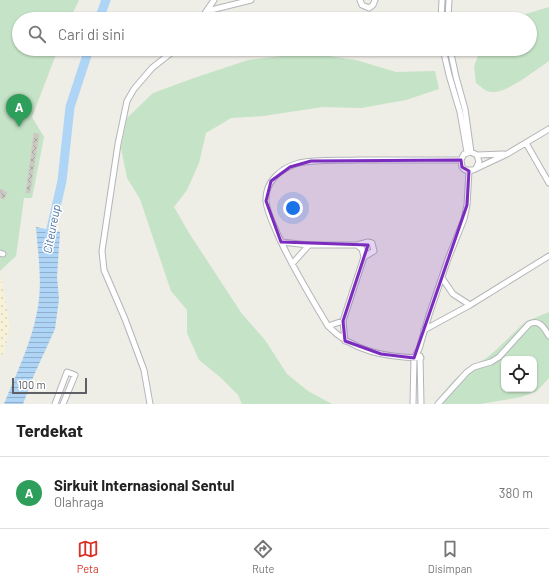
<!DOCTYPE html>
<html lang="id">
<head>
<meta charset="utf-8">
<style>
  body { margin:0; font-family:Barlow,sans-serif; background:#f6f6f6; color:#222 }
  .controls { position:absolute; right:12px; bottom:12px; display:grid; overflow:hidden; border-radius:8px; box-shadow:0 1px 3px #0004 }
  .controls button { width:36px; height:36px; display:grid; place-items:center; padding:0; border:0; border-bottom:1px solid #e0e0e0; background:#fff; color:#222; font:20px sans-serif }
  .scale { position:absolute; left:12px; bottom:10px; width:75px; box-sizing:border-box; padding-left:4px; border:2px solid #5e6065; border-top:0; font-size:11px; line-height:14px; white-space:nowrap; color:#5e6065; -webkit-text-stroke:3px #fff; paint-order:stroke }
  .you { position:absolute; left:293px; top:208px; width:14px; height:14px; margin:-10px; border:3px solid #fff; border-radius:50%; background:#1a73e8; box-shadow:0 0 0 6px #1a73e833 }
  .badge { display:grid; place-items:center; width:26px; height:26px; border-radius:50%; background:#d93025; color:#fff; font-size:13px; font-weight:700 }
  .pin { position:absolute; translate:-50% -33px; filter:drop-shadow(0 1px 2px #0008) }
  .pin::after { content:''; position:absolute; top:21px; width:14px; height:12px; background:inherit; clip-path:polygon(0 0,100% 0,50% 100%) }
  .list { margin:0; padding:0; list-style:none }
  h2 { display:flex; justify-content:space-between; align-items:center; height:52px; margin:0; padding:0 16px; font-size:17px }
  h2 small { font-size:13px; font-weight:400; color:#767676 }
  .list li { display:grid; grid-template-columns:26px 1fr auto; gap:12px; align-items:center; box-sizing:border-box; height:72px; padding:0 16px; border-top:1px solid #e0e0e0 }
  .list b { display:block; font-size:15px; white-space:nowrap }
  .list p { margin:0; font-size:13px; white-space:nowrap; color:#767676 }
  .list em { font-size:13px; font-style:normal; color:#767676 }
  .icon { flex:none; width:22px; height:22px; fill:none; stroke:currentColor; stroke-width:2; stroke-linecap:round; stroke-linejoin:round }
  .map { position:relative; flex:none; width:549px; height:404px; overflow:hidden }
  .search { position:absolute; background:#fff; box-shadow:0 1px 3px #0004; left:12px; right:12px; top:12px; height:44px; display:flex; align-items:center; gap:10px; box-sizing:border-box; padding:0 14px; border-radius:22px; color:#767676; font-size:15px }
  .sheet { height:124px; background:#fff }
  nav { display:flex; justify-content:space-around; align-items:center; box-sizing:border-box; height:56px; border-top:1px solid #e0e0e0; background:#fff; font-size:11px; color:#767676 }
  nav a { display:grid; justify-items:center; gap:2px }
  nav .on { color:#d93025 }
  .map>svg:first-child { display:block }
  .grass { fill:#c5e3c6; fill-rule:evenodd }
  .sand { fill:url(#sand-dots) }
  .water { fill:url(#water-rules) }
  .lines { fill:none; stroke-linecap:round; stroke-linejoin:round }
  .river { stroke:#aed4f6; stroke-width:9 }
  .building { fill:url(#building-cross-hatch); stroke:#d2cfc5 }
  .minor-casing { stroke:#b3b5b9; stroke-width:7 }
  .minor { stroke:#fff; stroke-width:5 }
  .marked { fill:#7b2cbf; fill-opacity:0.2; stroke:#7b2cbf; stroke-width:3; stroke-linejoin:round }
  .labels { text-anchor:middle; stroke-width:3; stroke-linejoin:round; paint-order:stroke }
  .water-label { font-size:12px; font-style:italic; fill:#4c75a6; stroke:#fff }
</style>
</head>
<body>
<div class="map">
<svg width="549" height="404" viewBox="0 0 549 404">
  <defs>
    <pattern id="sand-dots" width="8" height="8" patternUnits="userSpaceOnUse"><rect width="8" height="8" fill="#f7f1d8"/><path d="M2 2h.1M6 6h.1" fill="none" stroke="#d6d1bc" stroke-width="1.8" stroke-linecap="round"/></pattern>
    <pattern id="water-rules" width="6" height="5" patternUnits="userSpaceOnUse"><rect width="6" height="5" fill="#aed4f6"/><path d="M0 2.5h6" fill="none" stroke="#91afcb"/></pattern>
    <pattern id="building-cross-hatch" width="8" height="8" patternUnits="userSpaceOnUse"><rect width="8" height="8" fill="#cac8c2"/><path d="M0 0l8 8M0 8l8-8" fill="none" stroke="#a7a6a1"/></pattern>
  </defs>
  <rect width="100%" height="100%" fill="#eeede6"/>
  <path class="grass" d="M0,0h79l-9,19h-51v30h39l-26,68 12,20 -12,61h-8l-8,58 -16,15z
    M549,7v54c-12,8 -43,33 -57,31 -6,0 -11,-5 -16,-9l-2,-17 7,-17h49v-30h-21z
    M307,53l49,7 40,12 39,-1 4,18 -33,11 -45,8 -38,-1 -60,9 -32,2 -25,15 -7,30 -12,27 -13,17 15,26 53,81 23,26 22,34 21,17 24,13h-90l-4,-9 -18,-18 -21,-17 -12,-27v-23l-16,-19 -31,-92 -13,-21 -6,-30 6,-30 26,-25 41,-15 54,-18z
    M549,312v66l-12,13 -16,6 -41,7h-45l1,-3 18,-21 15,-13 16,-8 11,-9 29,-28zM504,359h30v30h-30z"/>
  <path class="sand" d="M0,273l10,53 -6,26 -4,6z"/>
  <path class="water" d="M36,227l24,5 -3,45 2,22 -4,30 -21,46 -11,29h-19c12,-30 27,-60 33,-92 6,-28 1,-57 -1,-85z"/>
  <g class="lines">
    <path class="river" d="M99,19l7,-19
      M48,242l14,-61 8,-74 19,-58"/>
  </g>
  <path class="building" d="M34,133l5,1 -9,59h-4z
    M0,189l7,3 -3,7 -4,-1z"/>
  <g class="lines">
    <defs>
      <path id="minor" d="M360,0l2,5 7,3 4,-3 2,-5
        M207,11l44,-11
        M201,19l13,-19
        M441,19l1,-19
        M448,19l1,-19
        M443,49l6,26 11,37 7,40
        M450,49l6,28 9,32 6,43
        M526,143l23,40
        M477,155l27,-1
        M476,168l3,-6 -2,-7 -6,-3 -7,2 -3,6 1,7 3,3h8l34,-16 42,-25
        M281,242l28,3h48l5,4 2,8 -21,64 2,20
        M357,245l11,-3 4,1 2,8 -10,6
        M0,253l3,1
        M292,264l17,-19
        M442,278l11,16 17,11
        M328,326l15,-5
        M424,330l46,-25 79,-49
        M420,356l1,48
        M421,358c-35,-1 -68,-6 -93,-32 -18,-30 -37,-61 -51,-93 -4,-10 -10,-21 -11,-32 -1,-20 15,-33 33,-38 19,-4 39,-2 58,-3 35,0 69,0 104,0
        M55,404l12,-32 8,3 -12,29
        M150,404l-6,-34 -19,-51 -21,-49 -2,-19 16,-107 9,-43 7,-12 18,-21 24,-19
        M413,404l1,-46 5,-9 10,-34 19,-56 16,-40 3,-14 2,-34
        M438,404l29,-32 7,-5 17,-5 8,-5 30,-33c11,-5 15,4 20,12"/>
    </defs>
    <use href="#minor" class="minor-casing"/>
    <use href="#minor" class="minor"/>
  </g>
  <path class="marked" d="M461,160l1,7 7,4 -2,34 -53,153 -33,-4 -36,-13 -2,-20 25,-76 -87,-3 -15,-41 5,-20 19,-14 21,-6z"/>
  <g class="labels">
    <g class="water-label">
      <text transform="translate(52 229) rotate(-79)" y="4">Citeureup</text>
    </g>
  </g>
</svg>
<div class="controls">
<button><svg class="icon" aria-label="locate" viewBox="0 0 24 24"><circle cx="12" cy="12" r="6"/><path d="M12 2v4M12 18v4M2 12h4M18 12h4"/></svg></button>
</div>
<div class="scale">100 m</div>
<div class="you"></div>
<div class="pin badge" style="left:19px;top:127px;background:#2e9e5b">A</div>
<div class="search"><svg class="icon" aria-label="search" viewBox="0 0 24 24"><circle cx="10" cy="10" r="6"/><path d="M15 15l6 6"/></svg>Cari di sini</div>
</div>
<section class="sheet">
<h2>Terdekat<small></small></h2>
<ul class="list">
<li><span class="badge" style="background:#2e9e5b">A</span><div><b>Sirkuit Internasional Sentul</b><p>Olahraga</p></div><em>380 m</em></li>
</ul>
</section>
<nav>
<a class="on"><svg class="icon" aria-label="map" viewBox="0 0 24 24"><path d="M3 6l6-2 6 2 6-2v14l-6 2-6-2-6 2zM9 4v14M15 6v14"/></svg>Peta</a>
<a><svg class="icon" aria-label="directions" viewBox="0 0 24 24"><path d="M12 3l9 9-9 9-9-9zM9 14v-3h6M13 9l2 2-2 2"/></svg>Rute</a>
<a><svg class="icon" aria-label="saved" viewBox="0 0 24 24"><path d="M7 4h10v16l-5-4-5 4z"/></svg>Disimpan</a>
</nav>
</body>
</html>
